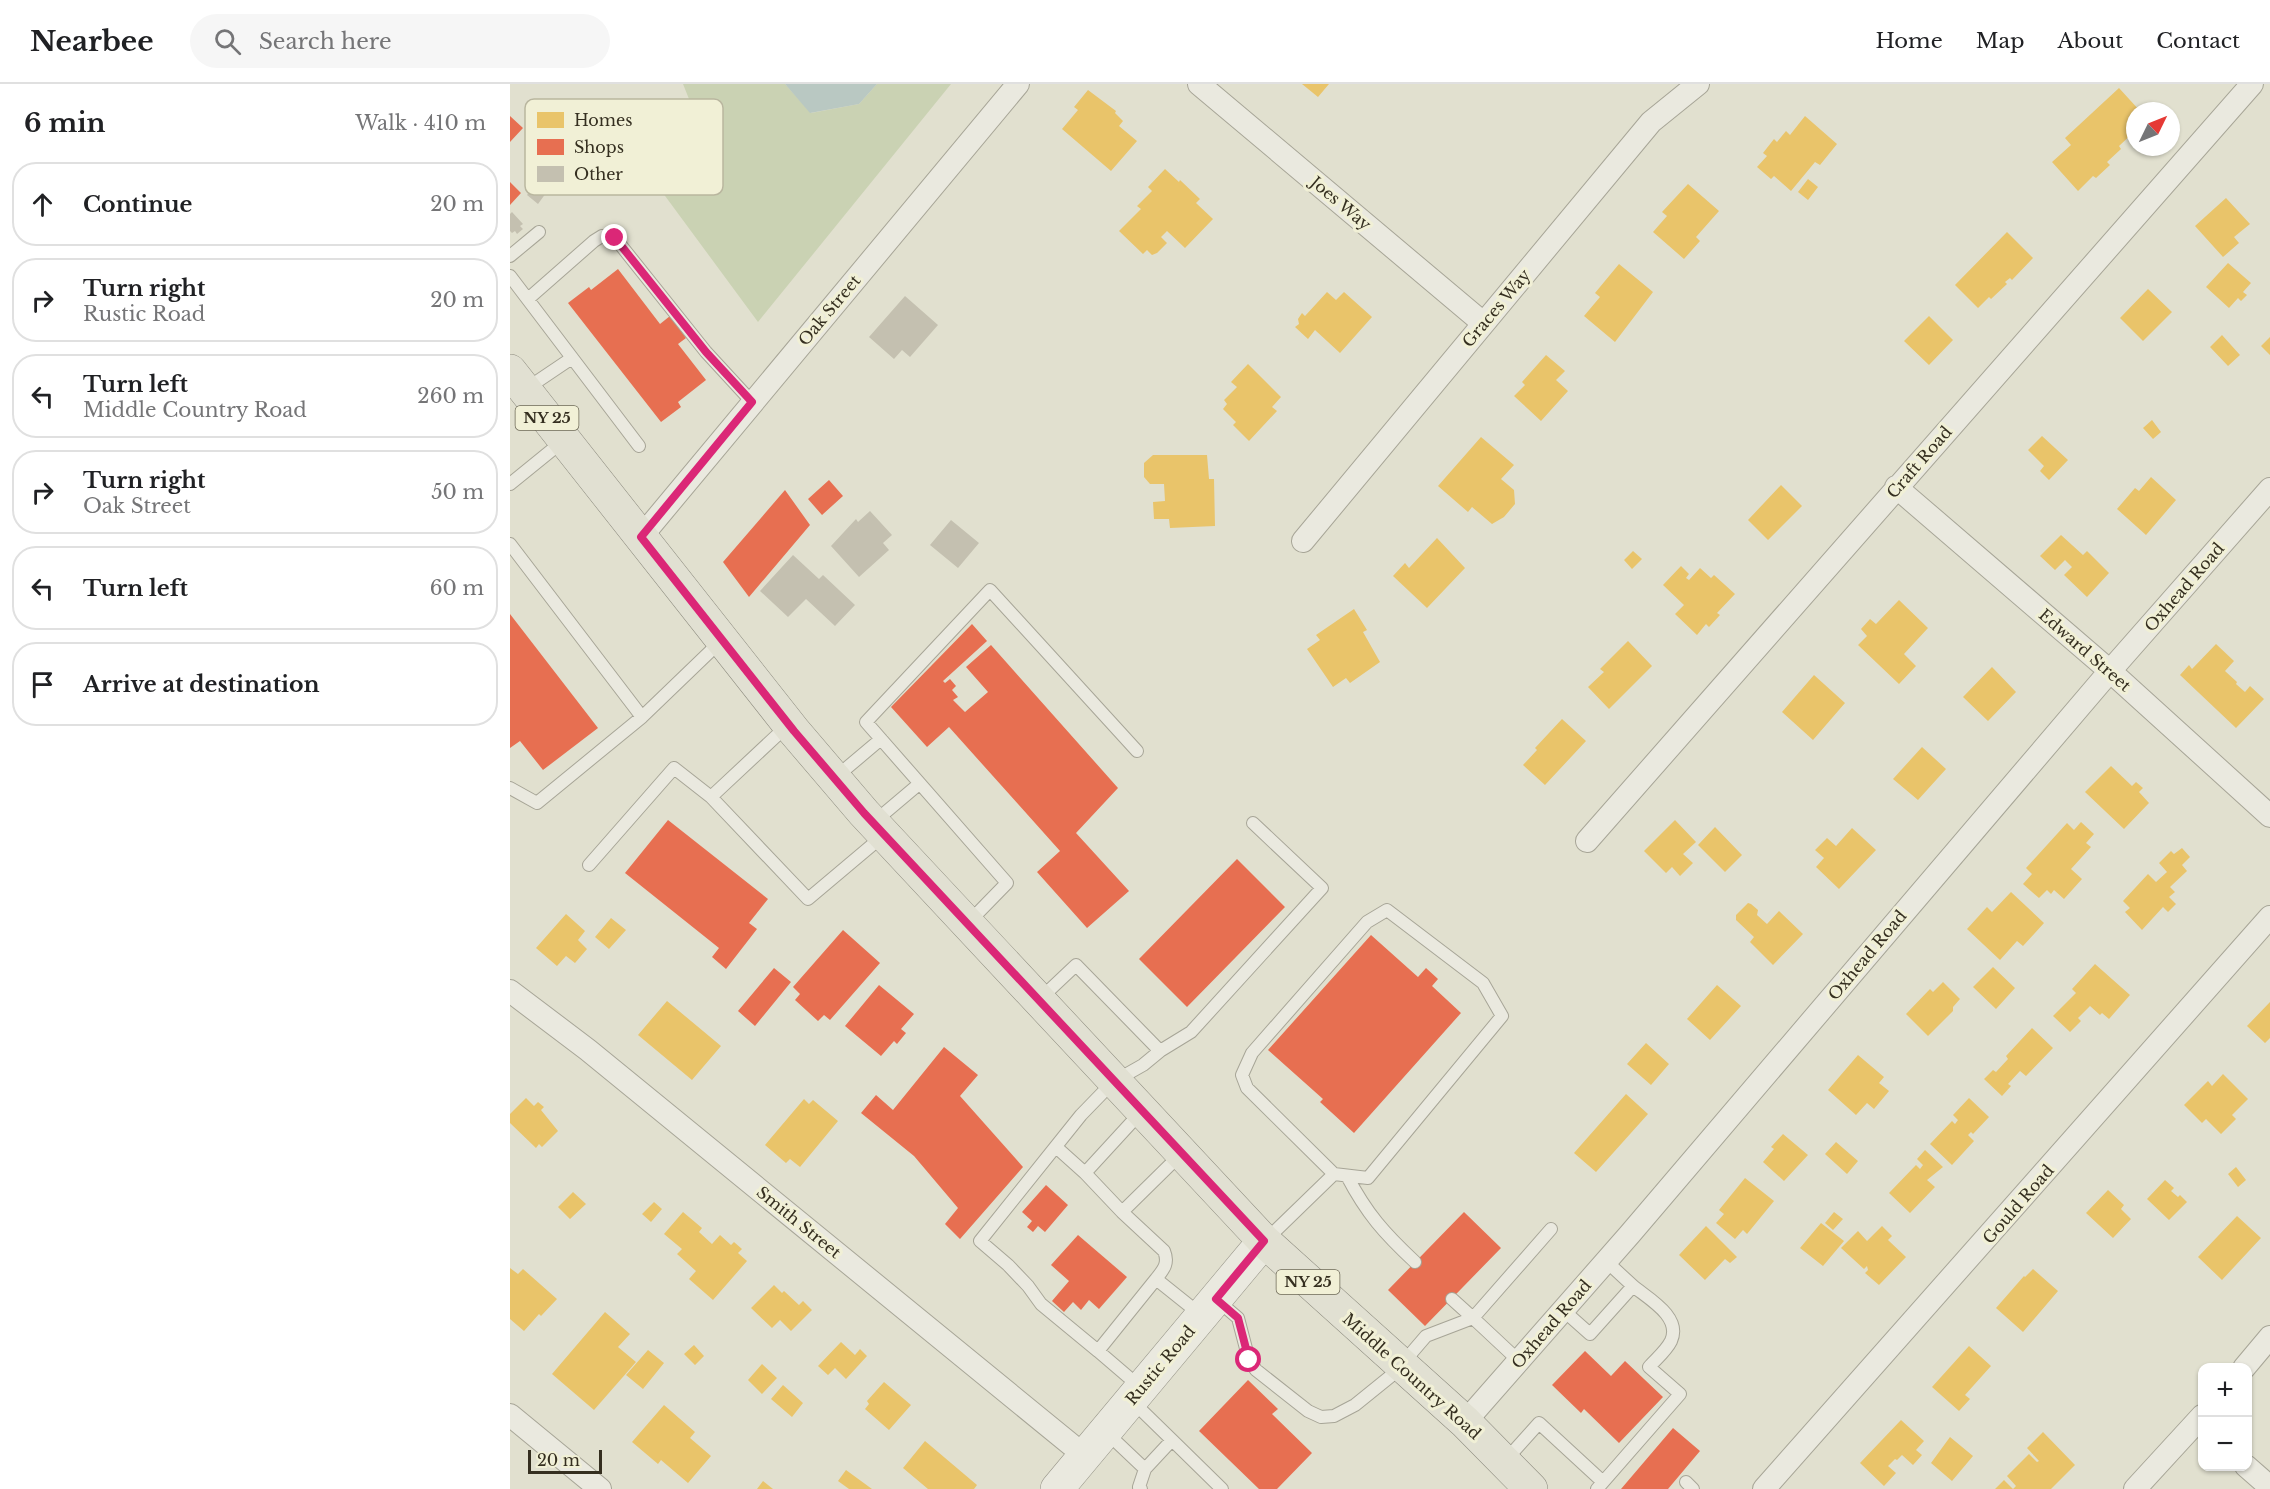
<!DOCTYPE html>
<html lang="en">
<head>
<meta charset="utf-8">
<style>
  body { margin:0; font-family:"Libre Baskerville",serif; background:#f6f6f6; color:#202124 }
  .controls { position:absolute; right:18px; bottom:18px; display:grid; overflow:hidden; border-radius:12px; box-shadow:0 2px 4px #0004 }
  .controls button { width:54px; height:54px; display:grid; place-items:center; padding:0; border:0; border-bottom:2px solid #e0e0e0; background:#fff; color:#202124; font:30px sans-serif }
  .compass { position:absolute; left:1616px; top:18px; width:54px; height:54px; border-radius:50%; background:#fff; box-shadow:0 2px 4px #0004; rotate:47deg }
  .scale { position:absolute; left:18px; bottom:15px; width:74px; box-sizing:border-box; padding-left:6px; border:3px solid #352f20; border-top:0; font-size:16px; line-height:21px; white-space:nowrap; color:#352f20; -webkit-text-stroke:4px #f1f0d6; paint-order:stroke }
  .stop { position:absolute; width:18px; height:18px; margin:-14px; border:4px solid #db2777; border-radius:50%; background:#fff }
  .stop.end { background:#db2777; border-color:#fff; box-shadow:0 2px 6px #0008 }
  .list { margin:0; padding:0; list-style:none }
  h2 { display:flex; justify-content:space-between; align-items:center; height:78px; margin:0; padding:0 24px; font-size:26px }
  h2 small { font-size:20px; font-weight:400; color:#757577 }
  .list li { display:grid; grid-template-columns:39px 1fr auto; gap:18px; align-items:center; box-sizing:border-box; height:84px; margin:0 12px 12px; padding:0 12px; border:2px solid #e0e0e0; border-radius:24px }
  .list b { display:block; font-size:22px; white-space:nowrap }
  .list p { margin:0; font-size:20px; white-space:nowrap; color:#757577 }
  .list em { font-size:20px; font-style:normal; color:#757577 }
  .icon { flex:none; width:33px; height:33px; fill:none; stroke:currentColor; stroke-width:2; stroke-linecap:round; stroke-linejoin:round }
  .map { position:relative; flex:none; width:1760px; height:1405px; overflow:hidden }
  header { display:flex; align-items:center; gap:36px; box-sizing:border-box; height:84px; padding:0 30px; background:#fff; border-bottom:2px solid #e0e0e0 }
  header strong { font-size:28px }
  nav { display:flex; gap:33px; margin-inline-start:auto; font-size:21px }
  .search { width:420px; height:54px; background:#f6f6f6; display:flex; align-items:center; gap:15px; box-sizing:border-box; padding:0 21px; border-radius:33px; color:#757577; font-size:22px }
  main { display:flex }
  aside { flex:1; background:#fff }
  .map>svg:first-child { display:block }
  .green { fill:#cad2b3 }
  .water { fill:#b9c8c2 }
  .homes { fill:#e9c46a }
  .shops { fill:#e76f51 }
  .building { fill:#c4c0b0 }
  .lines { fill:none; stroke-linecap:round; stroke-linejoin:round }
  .lane-casing { stroke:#a7a597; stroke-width:14 }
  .street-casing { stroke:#a7a597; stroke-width:24 }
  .secondary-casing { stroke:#969488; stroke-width:34 }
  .primary-casing { stroke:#8c8a7e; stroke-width:34 }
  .lane { stroke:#eae9df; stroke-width:12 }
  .street { stroke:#eae9df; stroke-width:22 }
  .secondary { stroke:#eae9df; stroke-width:33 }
  .primary { stroke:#e1e0d2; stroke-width:33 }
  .route { stroke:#db2777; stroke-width:8 }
  .labels { text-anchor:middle; stroke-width:6; stroke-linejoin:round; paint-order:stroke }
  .shield { fill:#f1f0d6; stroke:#6d6957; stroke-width:1.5 }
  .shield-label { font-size:15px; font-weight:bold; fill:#352f20 }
  .street-label { font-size:16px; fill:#352f20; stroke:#f1f0d6 }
  .key { fill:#f1f0d6; stroke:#b9b69f; stroke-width:1.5 }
  .key-label { font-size:16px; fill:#352f20 }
</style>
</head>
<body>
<header>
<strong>Nearbee</strong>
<div class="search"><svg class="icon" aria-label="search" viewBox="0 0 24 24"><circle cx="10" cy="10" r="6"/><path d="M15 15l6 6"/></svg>Search here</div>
<nav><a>Home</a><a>Map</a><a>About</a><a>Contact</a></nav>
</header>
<main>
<aside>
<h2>6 min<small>Walk · 410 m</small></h2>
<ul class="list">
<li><svg class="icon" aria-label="ahead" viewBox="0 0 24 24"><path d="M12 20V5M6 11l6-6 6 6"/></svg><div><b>Continue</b></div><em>20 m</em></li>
<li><svg class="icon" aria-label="right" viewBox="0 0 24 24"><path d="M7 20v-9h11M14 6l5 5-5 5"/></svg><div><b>Turn right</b><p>Rustic Road</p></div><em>20 m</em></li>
<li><svg class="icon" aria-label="left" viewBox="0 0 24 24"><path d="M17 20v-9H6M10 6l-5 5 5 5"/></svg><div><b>Turn left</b><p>Middle Country Road</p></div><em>260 m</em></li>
<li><svg class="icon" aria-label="right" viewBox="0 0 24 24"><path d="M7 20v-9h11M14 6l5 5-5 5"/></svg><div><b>Turn right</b><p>Oak Street</p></div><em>50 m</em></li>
<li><svg class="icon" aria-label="left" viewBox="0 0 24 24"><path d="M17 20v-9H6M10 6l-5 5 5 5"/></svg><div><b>Turn left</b></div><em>60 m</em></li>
<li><svg class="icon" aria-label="arrive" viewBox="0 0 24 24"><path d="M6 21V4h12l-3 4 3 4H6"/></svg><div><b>Arrive at destination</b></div></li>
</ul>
</aside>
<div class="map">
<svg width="1760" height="1405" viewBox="0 0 1760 1405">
  <rect width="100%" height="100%" fill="#e1e0cf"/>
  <path class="green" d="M173,0h102l26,29 48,-9 18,-20h74l-193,238 -101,-137 36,-76z"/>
  <path class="water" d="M275,0h92l-18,20 -49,9z"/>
  <path class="homes" d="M792,0h27l-11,13z
    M1609,4l21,23h-5v20l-16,15 2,3 -14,13 3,3 -14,13 -3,-2 -15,15 -26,-29 19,-17 -6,-7z
    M578,6l28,21 -1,2 8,8 -4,5 18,15 -26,30 -49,-42 16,-19 -4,-3z
    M1295,32l32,28 -17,21 -5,-3 -24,29 -17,-15 -3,3 -14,-12 10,-11 -4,-3 11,-14 3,3 9,-11 4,4z
    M655,85l14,13 1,-2 20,19 -4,4 17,16 -28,29 -18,-17 -6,6 6,6 -10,10 -5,2 -5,-5 -4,4 -24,-23 22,-22 -4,-3 15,-15 -4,-4z
    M1298,95l10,8 -10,13 -10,-8z
    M1178,100l31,27 -23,26 4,4 -16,18 -31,-27 14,-16 -5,-4z
    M1716,114l24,26 -16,13 5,6 -16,14 -28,-31z
    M1497,148l26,26 -21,22 -2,-2 -5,4 2,2 -16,15 -2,-2 -11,11 -23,-23z
    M1718,179l23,20 -8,9 4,3 -6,6 -3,-3 -9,10 -23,-21z
    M1109,180l34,28 -38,50 -31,-26 16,-19 -5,-4z
    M1638,205l24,23 -29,29 -23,-23z
    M817,208l9,8 8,-8 28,25 -32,36 -25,-23 -7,9 -13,-12 4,-3 -1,-5 4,-6 3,3z
    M1419,232l24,24 -24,25 -25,-24z
    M1712,251l18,20 -12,11 -18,-19z
    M1760,253v18l-9,-9z
    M1036,271l19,16 -9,9 12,11 -27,30 -27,-25 11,-11 -3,-3z
    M738,280l33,33 -9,10 5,4 -28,30 -16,-16 3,-3 -13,-13 4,-5 -3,-4 13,-13 -6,-5z
    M1642,336l9,12 -8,7 -10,-11z
    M1532,352l26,24 -19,20 -9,-9 4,-5 -16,-16z
    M971,353l33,28 -13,14 13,11 1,14 -11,13 -12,7 -20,-17 -4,5 -30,-26z
    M643,371h54l2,24h5l1,47 -45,2 -1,-9h-15l-1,-17 12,-1 -1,-17h-14l-6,-7v-14z
    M1641,393l25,23 -30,35 -29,-26 18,-21 4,3z
    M1271,401l21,21 -34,34 -20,-20z
    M1551,451l22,20 4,-4 22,22 -22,24 -23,-22 8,-8 -7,-7 -10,10 -15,-14z
    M927,454l28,30 -38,40 -34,-32 12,-13 4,5z
    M1123,467l9,8 -10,10 -8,-9z
    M1171,482l8,8 -3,4 3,2 11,-12 11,10 3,-3 21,19 -18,19 3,2 -11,12 -3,-3 -9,11 -22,-21 9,-9 -21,-20z
    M1389,516l29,28 -24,26 12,12 -17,18 -41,-39 9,-9 -6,-7 9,-10 6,5z
    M844,525l13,21 -4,2 17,30 -30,21 -4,-5 -13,9 -26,-38 13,-9 -4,-5z
    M1118,557l24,25 -43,43 -21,-22 16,-15 -4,-3z
    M1706,560l18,17 -9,10 12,11 -1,2 9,8 5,-6 14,13 -28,29 -56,-53 9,-10 3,4z
    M1482,583l24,25 -28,29 -25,-24z
    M1304,591l31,28 -32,37 -31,-28z
    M1052,635l24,22 -41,44 -22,-20 14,-15 -2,-2z
    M1412,663l24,22 -28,31 -25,-21z
    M1601,682l21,20 4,-4 7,6 -4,4 10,11 -25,26 -39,-37z
    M1165,736l21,22 -13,12 10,9 -13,13 -8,-9 -6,6 -22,-22z
    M1571,738l13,12 -8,9 5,4 -20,22 11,10 -18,20 -10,-9 -3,4 -4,-4 -8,8 -16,-14 9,-10 -6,-6 41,-45 7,7z
    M1205,743l27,28 -17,17 -27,-27z
    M1342,744l24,22 -37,39 -23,-22 8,-9 -9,-8 12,-12 9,8z
    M1672,764l8,9 -8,8 5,6 -17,16 5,5 -6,5 7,7 -8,8 -5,-5 -21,23 -17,-18 5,-4 -7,-7 25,-27 8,8 11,-10 -8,-9 12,-12 3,3z
    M1501,808l33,31 -21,23 -6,-5 -17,19 -33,-31 20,-22 5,5z
    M1238,819l3,1 7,6 -1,5 10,9 12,-13 24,23 -30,31 -23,-23 4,-5 -18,-17v-5z
    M56,830l19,17 -7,9 9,9 -12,14 -9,-7 -9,10 -21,-18z
    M101,834l15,12 -17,19 -14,-12z
    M1585,880l35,31 -21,24 -7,-6 -2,2 -10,-9 -12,12 3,3 -11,11 -17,-16 23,-23 -4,-4z
    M1483,883l22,21 -19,21 -23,-22z
    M1433,898l17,17 -7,8v4l-25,25 -22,-22 24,-25 3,3z
    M1207,901l24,21 -31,34 -23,-21z
    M157,917l54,45 -29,34 -54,-45z
    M1760,918v36l-5,5 -18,-17z
    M1522,944l21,20 -27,28 -6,-5 -12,13 3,2 -9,10 -18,-17 9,-9 3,2 12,-13 -2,-3z
    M1136,959l23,21 -18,21 -24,-21z
    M1348,971l26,22 -5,6 10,8 -15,18 -7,-6 -11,12 -28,-25z
    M1713,990l25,25 -16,16 4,4 -15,15 -15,-15 -4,4 -18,-18 24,-24 4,5z
    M1116,1010l22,20 -52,58 -22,-19z
    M16,1014l8,8 4,-4 6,5 -3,3 17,21 -16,16 -3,-3 -3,4 -26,-25v-9z
    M1459,1014l20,19 -16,17 -2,-2 -3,3 6,6 -22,24 -22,-21 22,-23 3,3 3,-4 -5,-5z
    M294,1015l5,5 4,-4 25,21 -38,46 -10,-8 -4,4 -21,-18z
    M1273,1050l25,21 -24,26 -21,-19 11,-13 -3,-2z
    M1326,1058l22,19 -11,13 -22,-20z
    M1415,1066l18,17 -16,13 8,7 -25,26 -21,-20 27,-28 4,4 3,-4 -6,-6z
    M1726,1083l10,13 -8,7 -10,-13z
    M1235,1094l29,23 -27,33 -4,-4 -8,9 -19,-16 8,-9 -5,-4z
    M1655,1096l9,8 -3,3 7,6 2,-2 7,7 -18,18 -22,-21z
    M1598,1106l16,15 -3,4 10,10 -18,19 -27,-25z
    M63,1108l13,12 -16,15 -12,-12z
    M144,1118l8,7 -11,13 -9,-8z
    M173,1128l19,16 -3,4 13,12 8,-9 11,10 3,-3 8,7 -4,4 9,8 -34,39 -24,-21 7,-8 -19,-17 5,-5 -18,-15z
    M1324,1128l9,7 -10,11 -8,-7z
    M1727,1132l24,22 -39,42 -24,-23z
    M1311,1139l23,18 -21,25 -23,-18z
    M1196,1142l31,31 -7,6 -5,-4 -20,21 -26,-25z
    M1372,1142l10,10 -4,4 18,17 -27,28 -14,-12 3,-3 -1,-4 -3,3 -23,-21 17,-17 9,10z
    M0,1184l8,6 5,-5 34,30 -16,17 -2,-2 -15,17 -14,-12z
    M1523,1185l25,22 -35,41 -27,-24 28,-32 1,1z
    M264,1201l8,8 2,-2 15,14 4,-4 9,9 -21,21 -11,-11 -8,8 -21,-20z
    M95,1228l25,22 -12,13 18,15 -42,48 -42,-36z
    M331,1258l14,13 5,-6 7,7 -21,23 -11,-11 -7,7 -10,-9z
    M184,1261l10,11 -9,9 -11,-11z
    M1459,1262l22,20 -26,29 5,4 -11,12 -27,-24z
    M138,1266l16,13 -21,26 -17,-14z
    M252,1280l15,14 -15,16 -14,-14z
    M374,1298l27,23 -22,25 -24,-21 4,-5 -2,-3z
    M273,1301l20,18 -11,14 -21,-18z
    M154,1321l31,27 -5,6 21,18 -23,27 -27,-23 -3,4 -26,-22z
    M1391,1336l23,21 -8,9 6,5 -9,10 -11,-10 -5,5 -2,-1 -7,7 8,7 -12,13 -24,-23z
    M1533,1348l32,33 -24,24h-38l3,-3 -9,-10 22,-22 8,8 2,-1 -12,-13z
    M1440,1353l23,19 -21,25 -21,-18z
    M415,1357l52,44 -3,4h-46l-25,-21z
    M336,1386l26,19h-23l-11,-8z
    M1494,1396l9,9h-18z
    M253,1397l10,8h-16z"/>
  <path class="shops" d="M0,32l13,12 -13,14z
    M0,98l11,11 -11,12z
    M108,185l42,55 10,-8 16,22 -8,6 28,36 -28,22 3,5 -20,15 -93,-119 21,-16 2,3z
    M319,396l14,16 -21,19 -14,-16z
    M275,406l25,35 -61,72 -26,-35z
    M0,530l88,114 -55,42 -23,-29 -10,7z
    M462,540l15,17 -44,40 2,2 5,-4 6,7 -4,4 6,7 -5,3 12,12 23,-20 -22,-25 25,-22 127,143 -42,45 53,58 -42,37 -50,-56 23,-21 -111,-124 -22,20 -36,-40z
    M158,736l100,79 -19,24 8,6 -31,40 -14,-12 7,-9 -94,-75z
    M727,775l48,48 -98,100 -48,-48z
    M333,846l37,33 -50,57 -6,-5 -6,6 -23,-21 5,-6 -7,-7z
    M861,851l47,42 8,-9 12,11 -6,7 29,27 -107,120 -34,-31 3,-3 -55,-49z
    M264,884l17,14 -36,44 -17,-15z
    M369,901l35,29 -13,15 5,4 -9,11 -3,-3 -13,15 -36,-30z
    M434,963l34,28 -18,21 63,71 -63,72 -15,-15 13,-16 -44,-52 -53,-43 15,-18 17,15z
    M536,1101l22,20 -23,27 -7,-6 -5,6 -6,-5 5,-6 -10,-9z
    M954,1128l37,36 -76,78 -37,-36z
    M568,1151l49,42 -28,32 -10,-9 -8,10 -8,-8 -9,10 -12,-11 17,-20 -18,-16z
    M1075,1267l26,25 14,-15 38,36 -44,46 -35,-34 -3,4 -29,-28z
    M738,1296l30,29 -6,5 40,39 -35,36h-18l-60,-58z
    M1163,1344l27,23 -32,38h-47z"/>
  <path class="building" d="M25,101l11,8 -8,11 -11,-9z
    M2,128l11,12 -3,2 3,3 -6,5 -2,-3 -3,2 -2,-2v-17z
    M395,212l33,29 -28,32 -8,-7 -8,9 -25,-22z
    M360,427l22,24 -9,8 6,7 -30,27 -28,-31 25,-27 2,3z
    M441,436l28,23 -21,25 -28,-23z
    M283,471l26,24 4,-4 32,30 -20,21 -29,-27 -18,18 -28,-26z"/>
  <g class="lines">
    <defs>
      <path id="lane" d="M0,172l29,-24
        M0,192l129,170
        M18,215l66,-58 8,-5 13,2 91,114 46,50
        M16,305l46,-31
        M0,400l53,-43
        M0,460l132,173 80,-77
        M278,641l-77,72 97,102 76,-64
        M326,693l45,-38
        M0,704l27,15 105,-86
        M364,738l45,-38
        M79,781l85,-97 37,29
        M877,826l96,73 19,33 -134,162 -34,-4 -87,-86 -5,-13 10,-22 115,-131z
        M458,839l39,-40 -141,-161 124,-132 147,161
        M530,915l36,-34 84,86 -17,14 -30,17 -32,33 -101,126 28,24 20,21 13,18 57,47 58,-72 45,36
        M650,967l31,-19 131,-144 -69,-65
        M546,1063l29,26 56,-61
        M575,1089l37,39 59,-58
        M837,1092c20,38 37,57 68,86
        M612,1128l42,39c5,12 0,18 -8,28
        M756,1156l68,-66
        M1096,1177l27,25
        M942,1215l21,19 78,-89
        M707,1216l21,18 11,42 7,10 52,41 13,6 13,-1 21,-11 47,-38
        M1053,1226l27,24 43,-48c16,13 49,31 38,55 -5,10 -15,18 -22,26l31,27 -83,95
        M588,1267l42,36
        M892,1280l24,-28 47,-18 46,43
        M597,1349l38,36 27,-29 -40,-39
        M662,1356l50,49
        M994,1378l35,-39 64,59
        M1176,1398l7,7
        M631,1405l-2,-2 6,-18"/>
      <path id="street" d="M689,0l284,239
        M1386,403l214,184 160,145
        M131,453l377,-453
        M793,457l348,-419 47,-38
        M1077,757l665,-757
        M0,907l78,59 497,406
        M1734,1284l26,-31
        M0,1331l90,74
        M955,1338l165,-188 480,-563 160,-182
        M1736,1382l24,21
        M1254,1405l506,-572
        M1625,1405l67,-73"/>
      <path id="secondary" d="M547,1405l207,-248"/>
      <path id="primary" d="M0,287l284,360 70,82 400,428 201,181 66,67"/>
    </defs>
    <use href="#lane" class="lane-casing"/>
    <use href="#street" class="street-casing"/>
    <use href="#secondary" class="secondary-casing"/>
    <use href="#primary" class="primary-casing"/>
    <use href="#lane" class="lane"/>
    <use href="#street" class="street"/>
    <use href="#secondary" class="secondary"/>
    <use href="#primary" class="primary"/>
  </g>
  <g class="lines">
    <path class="route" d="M105,154l91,114 46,50 -111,135 153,194 70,82 400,428 -48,58 22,19 11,42"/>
  </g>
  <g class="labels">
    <g class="shield">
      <rect x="5.5" y="322" width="63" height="24" rx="4.5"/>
      <rect x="766.5" y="1186" width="63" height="24" rx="4.5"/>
    </g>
    <g class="shield-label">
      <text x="37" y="339">NY 25</text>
      <text x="798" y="1203">NY 25</text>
    </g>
    <g class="street-label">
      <text transform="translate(831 119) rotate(40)" y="6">Joes Way</text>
      <text transform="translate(986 224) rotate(-50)" y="6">Graces Way</text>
      <text transform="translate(319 226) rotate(-50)" y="6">Oak Street</text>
      <text transform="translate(1409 378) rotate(-49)" y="6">Craft Road</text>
      <text transform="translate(1674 503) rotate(-49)" y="6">Oxhead Road</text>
      <text transform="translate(1575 566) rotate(41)" y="6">Edward Street</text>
      <text transform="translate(1357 871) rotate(-50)" y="6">Oxhead Road</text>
      <text transform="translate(1508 1120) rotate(-49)" y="6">Gould Road</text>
      <text transform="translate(289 1138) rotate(39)" y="6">Smith Street</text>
      <text transform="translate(1041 1240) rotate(-49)" y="6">Oxhead Road</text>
      <text transform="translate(650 1281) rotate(-50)" y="6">Rustic Road</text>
      <text transform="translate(902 1292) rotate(42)" y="6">Middle Country Road</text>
    </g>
  </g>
  <rect x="15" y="15" width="198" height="96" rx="9" class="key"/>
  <rect x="27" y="28" width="27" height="16" fill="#e9c46a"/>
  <rect x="27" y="55" width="27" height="16" fill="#e76f51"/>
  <rect x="27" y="82" width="27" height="16" fill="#c4c0b0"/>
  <g class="key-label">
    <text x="64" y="42">Homes</text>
    <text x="64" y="69">Shops</text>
    <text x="64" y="96">Other</text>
  </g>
</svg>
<div class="controls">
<button>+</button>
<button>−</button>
</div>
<svg class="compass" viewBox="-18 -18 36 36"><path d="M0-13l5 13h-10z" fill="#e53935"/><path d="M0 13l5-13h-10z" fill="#757577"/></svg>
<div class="scale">20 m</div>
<div class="stop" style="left:739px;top:1276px"></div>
<div class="stop end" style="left:105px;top:154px"></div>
</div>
</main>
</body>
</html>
